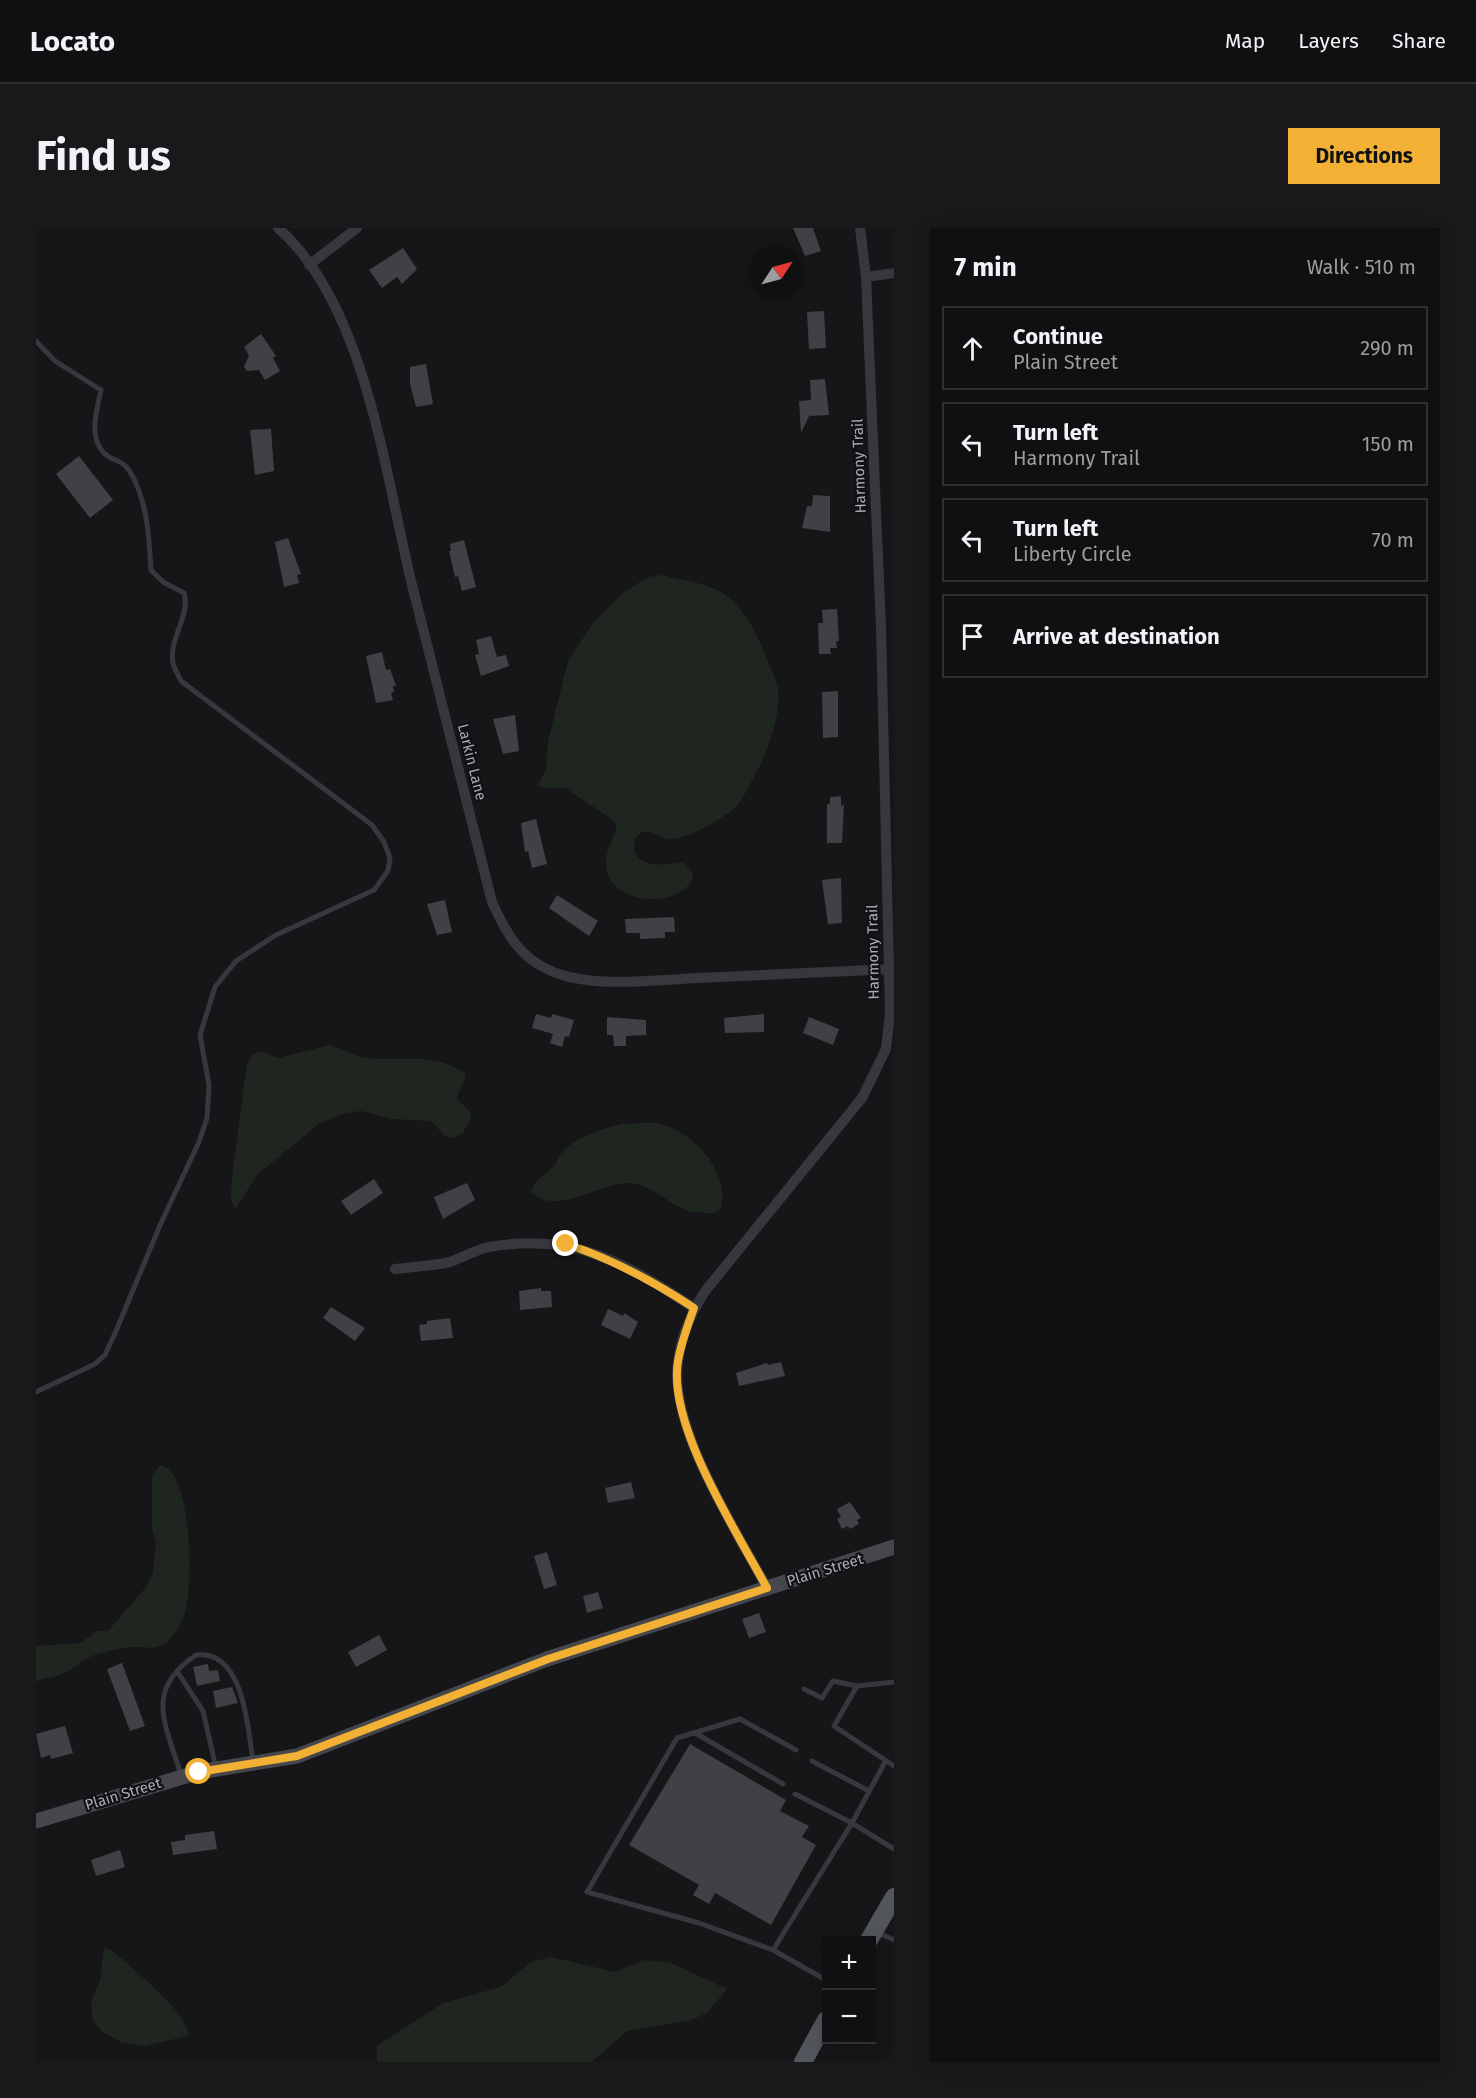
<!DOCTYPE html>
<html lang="en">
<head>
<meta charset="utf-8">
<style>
  body { margin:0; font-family:"Fira Sans",sans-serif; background:#19191b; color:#f1f3f6 }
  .controls { position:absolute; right:18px; bottom:18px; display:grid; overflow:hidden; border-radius:0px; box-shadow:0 3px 15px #0003 }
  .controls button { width:54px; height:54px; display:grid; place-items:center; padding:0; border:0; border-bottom:2px solid #303032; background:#101012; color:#f1f3f6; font:30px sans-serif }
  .compass { position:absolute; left:714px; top:18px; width:54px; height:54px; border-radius:50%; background:#101012; box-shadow:0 3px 15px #0003; rotate:54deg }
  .stop { position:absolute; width:18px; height:18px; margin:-14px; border:4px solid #f2b134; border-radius:50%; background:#fff }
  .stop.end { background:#f2b134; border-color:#fff; box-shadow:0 2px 6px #0008 }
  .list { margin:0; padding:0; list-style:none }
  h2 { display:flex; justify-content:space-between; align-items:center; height:78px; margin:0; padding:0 24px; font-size:26px }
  h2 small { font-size:20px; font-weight:400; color:#9c9d9f }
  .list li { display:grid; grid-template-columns:39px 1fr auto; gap:18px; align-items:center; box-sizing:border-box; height:84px; margin:0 12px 12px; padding:0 12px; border:2px solid #303032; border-radius:0px }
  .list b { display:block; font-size:22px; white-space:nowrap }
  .list p { margin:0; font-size:20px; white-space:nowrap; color:#9c9d9f }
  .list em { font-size:20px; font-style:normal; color:#9c9d9f }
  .icon { flex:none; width:33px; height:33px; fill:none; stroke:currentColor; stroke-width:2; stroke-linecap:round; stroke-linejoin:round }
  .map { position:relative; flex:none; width:858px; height:1834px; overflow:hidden; border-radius:0px }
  header { display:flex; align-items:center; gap:36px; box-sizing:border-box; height:84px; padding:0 30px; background:#101012; border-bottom:2px solid #303032 }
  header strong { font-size:28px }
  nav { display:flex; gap:33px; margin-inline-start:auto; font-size:21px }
  .intro { display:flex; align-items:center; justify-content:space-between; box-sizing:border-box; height:144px; padding:0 36px }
  h1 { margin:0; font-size:42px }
  .button { padding:15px 27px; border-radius:0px; background:#f2b134; color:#111; font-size:21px; font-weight:700 }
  main { display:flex; gap:36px; padding:0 36px }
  aside { flex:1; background:#101012; border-radius:0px; box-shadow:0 3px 15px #0003 }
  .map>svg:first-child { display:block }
  .green { fill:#1e261f }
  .building { fill:#404145 }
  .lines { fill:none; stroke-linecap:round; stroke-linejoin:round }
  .lane { stroke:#37383d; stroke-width:5 }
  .street { stroke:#37383d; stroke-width:10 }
  .secondary { stroke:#45474d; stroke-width:15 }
  .primary { stroke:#53555c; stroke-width:18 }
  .route { stroke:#f2b134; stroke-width:8 }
  .labels { text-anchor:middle; stroke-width:4.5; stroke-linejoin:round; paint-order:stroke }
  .street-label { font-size:15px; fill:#a8adb8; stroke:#111113 }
</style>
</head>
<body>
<header>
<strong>Locato</strong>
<nav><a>Map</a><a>Layers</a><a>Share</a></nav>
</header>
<div class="intro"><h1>Find us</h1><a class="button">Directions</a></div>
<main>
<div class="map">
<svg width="858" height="1834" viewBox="0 0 858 1834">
  <rect width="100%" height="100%" fill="#161618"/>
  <path class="green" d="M626,347c17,5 41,7 57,16 19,10 33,33 41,52 6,14 13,28 17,42 8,33 -19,88 -36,115 -9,15 -56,42 -74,39 -8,-1 -18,-11 -26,-6 -9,5 -10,20 -1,26 13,10 29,3 44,4l8,9 1,7c-17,32 -89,25 -87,-17 0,-12 8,-25 11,-37l-4,-5 -48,-32h-21l-6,-2 8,-18 2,-27 20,-80 25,-38 28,-29 27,-17z
    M294,817c11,4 24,11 36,13 34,4 70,-7 99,16 1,10 -7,15 -8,25l13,13 1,6 -8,15 -8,5 -10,-2 -14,-15 -39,-2 -31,-8 -15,2 -26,10 -62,51 -23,35 -4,-10 1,-22 15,-114 6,-9 7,-3 18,7z
    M586,896c11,0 27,-3 38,0 34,8 70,48 61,84l-7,5c-9,0 -20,0 -28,-3 -19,-7 -36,-27 -58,-27 -29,0 -72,34 -97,9 5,-15 16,-17 24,-28 2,-2 2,-6 4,-8 14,-18 42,-27 63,-32z
    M125,1237c32,9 31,117 25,144 -3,11 -8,23 -17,31 -12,11 -20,7 -35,7 -11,0 -25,4 -36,7 -14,3 -23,15 -36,20 -8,4 -18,3 -26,8v-36l44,-3 17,-12h11l39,-45 6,-14 3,-30 -4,-13v-54z
    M68,1719l9,4c17,16 77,63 76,85l-45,10 -23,-4 -19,-10 -10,-13 -1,-17 9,-22z
    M515,1729l64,15 29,-12 25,2 58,27 -20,24 -16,7 -64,11 -35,31h-215v-16l66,-43 58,-16 30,-25z"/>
  <path class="building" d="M757,0h20l8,23 -16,5z
    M367,20l14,21 -15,15 -5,-7 -15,11 -13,-18z
    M788,83l2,37 -17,1 -2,-37z
    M225,106l15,22 -3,2 7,13 -15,9 -6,-10 -12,1 -3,-4 5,-12 -5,-8z
    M390,136l7,40 -17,3 -6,-23v-17z
    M789,151l4,36 -20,1 -8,17 -2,-32 12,-1 -1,-20z
    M235,201l3,42 -19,4 -5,-45z
    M43,228l34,44 -23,18 -34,-44z
    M777,267l17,1v36l-28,-4 5,-22h5z
    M252,310l13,36 -4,1 2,8 -15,4 -9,-45z
    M428,312l12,47 -14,4 -4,-15 -3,1 -6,-26h2l-1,-7z
    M801,381l2,32h-3l1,7h-7l1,6h-12l-1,-31h5l-1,-13z
    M455,408l6,21 9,-2 3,11 -28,10 -6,-21 4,-1 -3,-14z
    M346,424l4,18 4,-1 6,17h-3l1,6 -3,1 2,7 -17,3 -10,-47z
    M802,463v46l-15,1 -1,-46z
    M479,487l4,36 -16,3 -10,-35z
    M805,568v10l3,-1 -2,38h-15v-39h3v-7z
    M500,591l11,45 -15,4 -4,-17 -3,1 -4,-29z
    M805,650l1,45 -14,1 -6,-44z
    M521,667l41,26 -9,15 -40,-28z
    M409,672l7,32 -15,3 -10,-31z
    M638,689l1,15h-10v6l-25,1v-6h-14l-1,-14z
    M500,786l15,4 1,-4 22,6 -5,17 -4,-1 -3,11 -12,-4 3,-9 -21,-6z
    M728,786v18l-39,1 -1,-15z
    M571,789l39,3v15l-20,1v10h-12l-1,-11h-6z
    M773,789l30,12 -6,16 -30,-12z
    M338,951l9,14 -32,22 -10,-14z
    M431,955l8,17 -32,19 -9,-22z
    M505,1060v3h10l1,16 -32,3 -1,-19z
    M295,1079l34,21 -10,13 -32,-23z
    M572,1081l15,7 1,-3 14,9 -8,17 -29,-14z
    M414,1090l3,20 -32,3 -2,-16 8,-1v-3z
    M745,1134l4,14 -46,10 -3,-13 31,-10 1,2z
    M595,1254l4,16 -27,5 -3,-15z
    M814,1274l11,16 -4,2 2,4 -9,5 -2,-3 -6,3 -5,-10 4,-2 -4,-8z
    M511,1324l10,33 -13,4 -10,-33z
    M562,1364l5,16 -16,5 -4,-17z
    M723,1385l7,19 -17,6 -7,-19z
    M343,1407l8,15 -31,17 -8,-15z
    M86,1435l23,63 -15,5 -23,-62z
    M172,1436l1,7 9,-1 2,11 -23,5 -4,-19z
    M196,1459l6,16 -22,5 -3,-17z
    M29,1498l8,27 -22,6 -1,-4 -9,3 -5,-24z
    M654,1516l96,56 -6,11 29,15 -7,11 14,8 -45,80 -56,-32 -6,11 -16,-9 6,-10 -70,-40z
    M178,1603l3,18 -44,6 -2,-13 14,-2v-5z
    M84,1622l5,17 -29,9 -5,-16z"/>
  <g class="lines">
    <path class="lane" d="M0,113l19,20 46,29c-4,19 -13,47 3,63 12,12 18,2 30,26 14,29 15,60 17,91l12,12 21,11c7,23 -16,46 -11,70 1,6 6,13 8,18l191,144 12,17 6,16 -2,13 -14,19 -98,45 -40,26 -21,26 -15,48 9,50 -2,33 -8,24 -38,81 -45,108 -11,24 -10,9 -59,28
      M141,1443l26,40 13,57
      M858,1454l-37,4 -23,40 60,40
      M768,1461l18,9 11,-17 24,5
      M659,1505l88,51
      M776,1533l57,30
      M145,1547c-15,-50 -38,-85 15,-120 48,-6 52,74 57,106
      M759,1566l57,29 33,-61
      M840,1704l18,8
      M737,1722l-74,-27 -112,-31 90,-154 63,-19 56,31
      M790,1752l-53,-30 79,-127 42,26"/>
    <path class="street" d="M242,0c88,77 107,247 134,357 26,106 54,211 80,317 13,29 27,55 57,68 40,19 105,10 149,8 65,-3 130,-6 195,-9
      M273,37l48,-37
      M830,49l28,-4
      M359,1041c17,-2 34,-3 51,-6 15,-4 28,-13 43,-16 85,-15 137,16 205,61
      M731,1360c-31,-58 -98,-160 -89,-226 3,-25 14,-51 28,-72l156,-192 24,-49 4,-36 -9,-386 -15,-350 -6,-49"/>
    <path class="secondary" d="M0,1593l163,-49 98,-16 250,-97 347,-112"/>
    <path class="primary" d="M833,1712l25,-43
      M767,1834l23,-42"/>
  </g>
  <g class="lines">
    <path class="route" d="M163,1544l98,-16 251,-97 219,-71c-30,-56 -100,-163 -89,-227 3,-18 10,-36 16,-53 -41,-27 -81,-49 -128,-64"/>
  </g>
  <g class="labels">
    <g class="street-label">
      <text transform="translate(823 238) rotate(-92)" y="5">Harmony Trail</text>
      <text transform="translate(436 534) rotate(76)" y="5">Larkin Lane</text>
      <text transform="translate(837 724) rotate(-91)" y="5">Harmony Trail</text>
      <text transform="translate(789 1342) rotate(-17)" y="5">Plain Street</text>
      <text transform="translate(87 1566) rotate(-17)" y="5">Plain Street</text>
    </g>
  </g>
</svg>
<div class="controls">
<button>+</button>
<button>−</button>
</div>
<svg class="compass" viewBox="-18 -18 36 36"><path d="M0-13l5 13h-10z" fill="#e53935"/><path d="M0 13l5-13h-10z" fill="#9c9d9f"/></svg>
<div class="stop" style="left:163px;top:1544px"></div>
<div class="stop end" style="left:530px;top:1016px"></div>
</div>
<aside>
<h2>7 min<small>Walk · 510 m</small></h2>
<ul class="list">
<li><svg class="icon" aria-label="ahead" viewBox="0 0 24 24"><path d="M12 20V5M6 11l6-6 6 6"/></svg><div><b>Continue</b><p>Plain Street</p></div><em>290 m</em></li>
<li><svg class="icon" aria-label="left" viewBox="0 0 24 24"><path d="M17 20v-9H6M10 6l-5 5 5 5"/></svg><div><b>Turn left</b><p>Harmony Trail</p></div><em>150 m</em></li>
<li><svg class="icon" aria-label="left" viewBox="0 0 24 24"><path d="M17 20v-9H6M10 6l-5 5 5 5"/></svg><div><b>Turn left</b><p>Liberty Circle</p></div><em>70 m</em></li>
<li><svg class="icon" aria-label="arrive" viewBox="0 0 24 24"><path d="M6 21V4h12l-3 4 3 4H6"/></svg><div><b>Arrive at destination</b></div></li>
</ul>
</aside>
</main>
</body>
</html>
